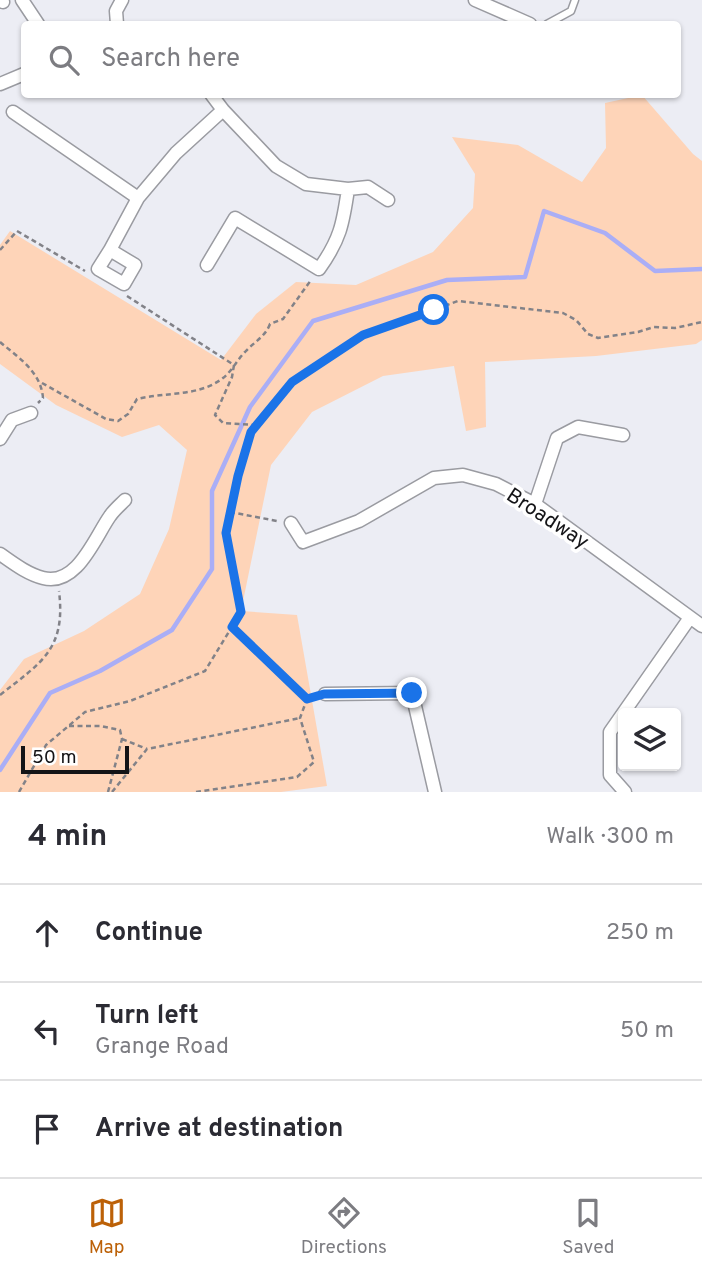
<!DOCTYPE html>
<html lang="en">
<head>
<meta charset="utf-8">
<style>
  body { margin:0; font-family:Overpass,sans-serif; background:#f7f7f7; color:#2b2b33 }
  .controls { position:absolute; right:21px; bottom:21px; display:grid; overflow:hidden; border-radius:7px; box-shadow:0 2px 5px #0004 }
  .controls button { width:63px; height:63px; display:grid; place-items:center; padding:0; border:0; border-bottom:2px solid #e1e1e2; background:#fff; color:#2b2b33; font:35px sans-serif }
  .scale { position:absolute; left:21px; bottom:18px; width:108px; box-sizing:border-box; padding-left:7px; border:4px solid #141417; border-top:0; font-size:19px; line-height:24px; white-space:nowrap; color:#141417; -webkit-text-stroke:5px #fff; paint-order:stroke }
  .stop { position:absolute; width:21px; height:21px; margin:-16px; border:5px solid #1a73e8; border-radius:50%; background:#fff }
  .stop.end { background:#1a73e8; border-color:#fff; box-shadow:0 2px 7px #0008 }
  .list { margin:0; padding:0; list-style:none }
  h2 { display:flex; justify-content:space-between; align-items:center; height:91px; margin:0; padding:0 28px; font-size:30px }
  h2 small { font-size:23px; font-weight:400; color:#7c7c81 }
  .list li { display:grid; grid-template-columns:46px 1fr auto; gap:21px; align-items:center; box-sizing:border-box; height:98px; padding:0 28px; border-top:2px solid #e1e1e2 }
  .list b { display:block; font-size:26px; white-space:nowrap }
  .list p { margin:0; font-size:23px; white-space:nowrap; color:#7c7c81 }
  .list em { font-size:23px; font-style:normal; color:#7c7c81 }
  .icon { flex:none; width:38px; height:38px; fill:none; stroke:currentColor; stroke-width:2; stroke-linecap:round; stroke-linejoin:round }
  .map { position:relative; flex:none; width:702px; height:792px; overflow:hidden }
  .search { position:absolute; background:#fff; box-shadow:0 2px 5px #0004; left:21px; right:21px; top:21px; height:77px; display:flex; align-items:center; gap:18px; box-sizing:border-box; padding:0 24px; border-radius:7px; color:#7c7c81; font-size:26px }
  .sheet { height:385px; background:#fff }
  nav { display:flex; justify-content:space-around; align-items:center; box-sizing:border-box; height:98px; border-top:2px solid #e1e1e2; background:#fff; font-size:19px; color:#7c7c81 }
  nav a { display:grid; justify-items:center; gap:4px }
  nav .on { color:#bc6108 }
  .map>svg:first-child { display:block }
  .green { fill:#fed4b8 }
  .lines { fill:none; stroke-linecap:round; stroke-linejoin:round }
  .stream { stroke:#aaaef6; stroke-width:4.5 }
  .lane-casing { stroke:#9a9ba1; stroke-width:9 }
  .street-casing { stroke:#9a9ba1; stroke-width:15 }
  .path { stroke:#828288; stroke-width:2.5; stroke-dasharray:5 3.5; stroke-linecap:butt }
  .lane { stroke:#fff; stroke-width:6 }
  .street { stroke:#fff; stroke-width:12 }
  .route { stroke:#1a73e8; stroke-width:9 }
  .labels { text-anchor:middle; stroke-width:7; stroke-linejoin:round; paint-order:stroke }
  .street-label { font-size:21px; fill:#141417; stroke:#fff }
</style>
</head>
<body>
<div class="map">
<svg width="702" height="792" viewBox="0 0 702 792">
  <rect width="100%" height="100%" fill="#ecedf4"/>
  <path class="green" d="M642,95l51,59 9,7v179l-6,4 -100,12 -111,6 1,65 -20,4 -12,-65 -71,10 -71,36 -41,53 -30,146 56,4 30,171 -46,6h-281v-102l24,-31 60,-28 56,-37 29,-65 18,-79 -28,-25 -37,12 -66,-32 -56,-41v-119l10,-14 211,129 35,-46 40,-32 60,3 77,-33 40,-44 2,-34 -23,-37 66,8 64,37 24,-34 -1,-45z"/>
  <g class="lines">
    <path class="stream" d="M0,770l50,-77 50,-22 72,-41 40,-61v-78l38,-84 63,-86 134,-41 78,-3 19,-66 61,22 50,38 47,-2"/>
    <defs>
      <path id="lane" d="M547,24l24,-13 4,-11"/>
      <path id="street" d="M2,0l1,2
        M22,0l16,24
        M475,0l55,24
        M117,24l-1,-13 6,-11
        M0,84l24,-10
        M211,94l12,16 53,56 30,18 42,5 20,-2 20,13
        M13,112l125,86
        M110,250l-12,19 26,15 11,-19 -25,-15 28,-52 38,-45 47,-43
        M207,265l28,-47 84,51c21,-29 24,-45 29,-80
        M0,439l12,-19 19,-7
        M535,504l22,-66 21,-11 45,8
        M291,523l12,19 56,-21 75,-43 29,-3 33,9 39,20 167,122
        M0,554c13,9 27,20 43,24 34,9 52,-41 67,-62 4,-6 10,-11 15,-16
        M325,694l87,-1 23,99
        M625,792l-15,-17v-43l79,-113"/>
    </defs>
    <use href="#lane" class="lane-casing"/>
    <use href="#street" class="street-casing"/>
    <path class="path" d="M0,250l17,-19 68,40
      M127,296l107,69 -2,12 -17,38 8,8 32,2
      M0,342c19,16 41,30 43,56l-5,5
      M42,383l64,36 12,2 10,-7 9,-15c28,-7 62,-2 86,-21 9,-7 14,-18 22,-26 9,-10 20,-15 25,-28l13,-5 28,-39
      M230,512l47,9
      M232,627l76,72
      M0,695c42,-33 66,-46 59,-104
      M69,726h32l19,4 2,9 -14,53
      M122,739l25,10
      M19,792l27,-47 39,-33 45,-11 75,-30 36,-59 -15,-79 12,-57 13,-44 41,-50 71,-46 95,-35 105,12 13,7 12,14 10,4 40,-6 16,-5 21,1 27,-6
      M112,792l35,-43 153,-31
      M196,792l101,-15 17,-15 -14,-44 7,-19"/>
    <use href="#lane" class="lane"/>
    <use href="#street" class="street"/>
  </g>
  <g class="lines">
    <path class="route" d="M412,693l-88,1 -17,5 -75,-72 9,-15 -15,-79 12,-57 13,-44 41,-50 71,-47 71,-25"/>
  </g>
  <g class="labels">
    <g class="street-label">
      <text transform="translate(548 518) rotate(33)" y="7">Broadway</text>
    </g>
  </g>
</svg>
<div class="controls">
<button><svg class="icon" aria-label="layers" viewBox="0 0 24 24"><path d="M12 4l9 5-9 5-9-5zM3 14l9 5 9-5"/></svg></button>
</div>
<div class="scale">50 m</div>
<div class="stop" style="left:434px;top:310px"></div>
<div class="stop end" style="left:412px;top:693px"></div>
<div class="search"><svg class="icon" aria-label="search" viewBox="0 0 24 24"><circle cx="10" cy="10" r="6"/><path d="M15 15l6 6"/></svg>Search here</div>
</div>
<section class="sheet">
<h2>4 min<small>Walk · 300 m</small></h2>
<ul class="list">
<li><svg class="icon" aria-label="ahead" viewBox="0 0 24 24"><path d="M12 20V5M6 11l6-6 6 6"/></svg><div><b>Continue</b></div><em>250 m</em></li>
<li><svg class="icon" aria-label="left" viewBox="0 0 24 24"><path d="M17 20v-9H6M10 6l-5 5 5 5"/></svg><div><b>Turn left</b><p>Grange Road</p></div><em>50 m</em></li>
<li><svg class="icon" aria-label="arrive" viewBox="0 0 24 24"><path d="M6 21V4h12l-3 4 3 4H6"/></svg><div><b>Arrive at destination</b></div></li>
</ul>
</section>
<nav>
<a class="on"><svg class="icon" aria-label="map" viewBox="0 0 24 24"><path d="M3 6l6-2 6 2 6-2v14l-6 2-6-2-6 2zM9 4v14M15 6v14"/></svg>Map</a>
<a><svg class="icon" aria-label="directions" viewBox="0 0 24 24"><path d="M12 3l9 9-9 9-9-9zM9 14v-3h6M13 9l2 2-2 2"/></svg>Directions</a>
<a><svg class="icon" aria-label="saved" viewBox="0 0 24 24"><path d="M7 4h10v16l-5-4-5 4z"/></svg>Saved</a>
</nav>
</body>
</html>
